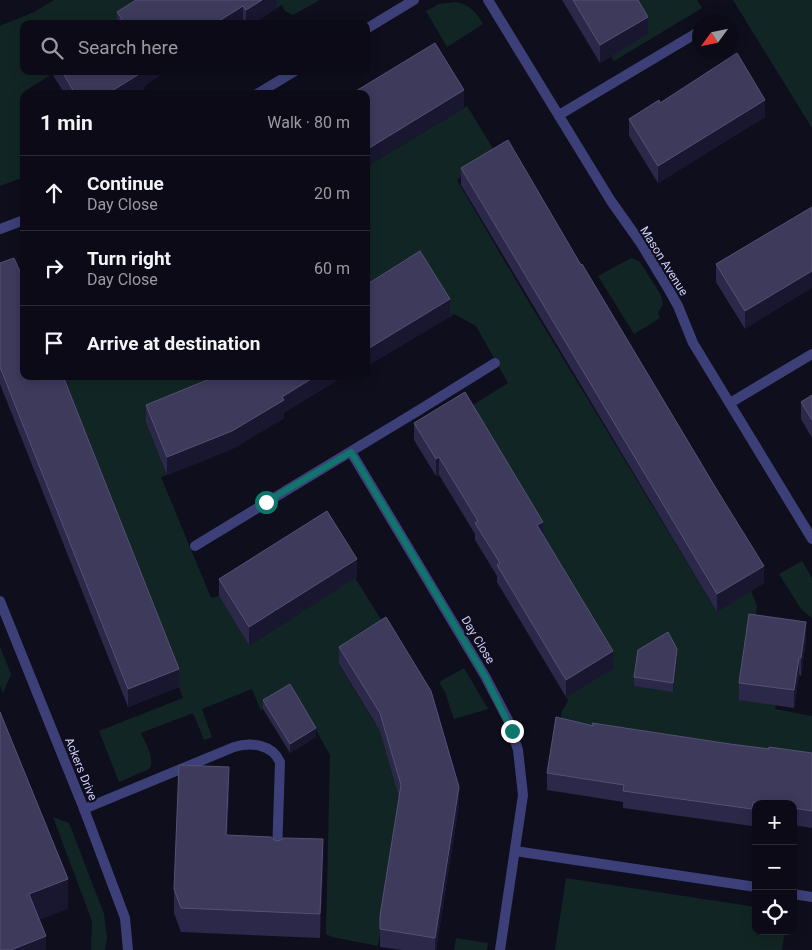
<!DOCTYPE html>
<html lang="en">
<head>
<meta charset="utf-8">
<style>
  body { margin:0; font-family:Roboto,sans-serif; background:#14131f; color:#f1f3f6 }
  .controls { position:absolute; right:15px; bottom:15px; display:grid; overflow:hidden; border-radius:10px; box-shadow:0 2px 12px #0003 }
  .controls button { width:45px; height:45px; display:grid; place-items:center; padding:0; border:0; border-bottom:1px solid #2b2b35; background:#0b0a16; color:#f1f3f6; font:25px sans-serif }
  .compass { position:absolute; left:692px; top:15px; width:45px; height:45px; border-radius:50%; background:#0b0a16; box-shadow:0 2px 12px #0003; rotate:237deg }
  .stop { position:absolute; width:15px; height:15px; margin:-11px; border:4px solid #0f766e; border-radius:50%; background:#fff }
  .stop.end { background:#0f766e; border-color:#fff; box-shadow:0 1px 5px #0008 }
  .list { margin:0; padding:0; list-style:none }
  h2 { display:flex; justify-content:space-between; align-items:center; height:65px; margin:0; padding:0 20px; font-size:21px }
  h2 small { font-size:16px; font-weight:400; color:#9a9aa1 }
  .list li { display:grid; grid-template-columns:32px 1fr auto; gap:15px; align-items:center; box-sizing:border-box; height:75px; padding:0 20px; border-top:1px solid #2b2b35 }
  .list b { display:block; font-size:19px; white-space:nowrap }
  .list p { margin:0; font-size:16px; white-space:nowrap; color:#9a9aa1 }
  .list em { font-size:16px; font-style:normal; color:#9a9aa1 }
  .icon { flex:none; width:28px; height:28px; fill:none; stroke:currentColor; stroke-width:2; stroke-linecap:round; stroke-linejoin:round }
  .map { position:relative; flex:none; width:812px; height:950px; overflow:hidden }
  .search { position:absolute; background:#0b0a16; box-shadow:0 2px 12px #0003; left:20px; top:20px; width:350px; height:55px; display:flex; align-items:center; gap:12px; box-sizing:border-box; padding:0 18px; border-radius:10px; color:#9a9aa1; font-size:19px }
  .panel { position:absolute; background:#0b0a16; box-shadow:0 2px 12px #0003; left:20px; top:90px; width:350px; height:290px; border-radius:10px }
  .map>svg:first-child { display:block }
  .green { fill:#112624 }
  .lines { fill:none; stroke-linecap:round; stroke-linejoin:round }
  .service { stroke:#3d4078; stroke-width:10 }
  .minor { stroke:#3d4078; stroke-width:10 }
  .wall { fill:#2b2849 }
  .shaded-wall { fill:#191630 }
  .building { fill:#3d3a5c; stroke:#545175 }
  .route { stroke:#0f766e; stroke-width:6 }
  .labels { text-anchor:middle; stroke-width:4.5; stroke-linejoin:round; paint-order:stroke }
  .street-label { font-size:12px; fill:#cfcefa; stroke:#0f0e1d }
</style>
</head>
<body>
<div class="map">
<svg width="812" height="950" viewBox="0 0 812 950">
  <rect width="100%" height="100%" fill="#0f0e1d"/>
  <path class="green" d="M54,0h110l-39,24h-101v47h40l-10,6 -2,-3 -27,17 1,3h-2v83l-24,9v-160l34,-14z
    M273,0h47l-27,15 -8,-4 -3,-6 -5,3z
    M627,0h70l5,8 -88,53 -3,-5 36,-22z
    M733,0h79v128z
    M456,2c14,3 20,10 27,22l-36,23 -21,-36 13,-7z
    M467,106l25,41 2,7 -37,26 67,114 193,318 34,-21 6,15 -4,26 23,73 -1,4 37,7v54l-254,-35 4,-24 6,-10 -2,-4 47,-28 -148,-259 43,-27 -32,-57 -22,-12 -4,3 -30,-48 -54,33v-135z
    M631,258l8,3 22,34 2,9 -5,9 2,5 -26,16 -36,-58z
    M56,376h178l-88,47 21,52 -6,2 50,121 8,-2 31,49 105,-67 27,43 -43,44 37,60 35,-22 -10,102 -23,141 -46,-9 -6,-3 4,-179 -18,-32 -41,-24 -10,12 -9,-22 -50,20 10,28 -8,3 -11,-27 -52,20c4,10 15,26 8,36l-30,13 -20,-51 84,-33z
    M802,561l10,17v40l-11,-9 -22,-35z
    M0,647l11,27 -8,19 -3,-7z
    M464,668l24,41 -34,10 -9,-27 -6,-10z
    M53,817l16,6 35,91 3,23 -2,13h-14l1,-29z
    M566,878l190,29v24h29l-3,19h-227z
    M456,938l32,5 -1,7h-33z"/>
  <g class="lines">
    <path class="service" d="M559,115l141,-84
      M730,403l82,-49
      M416,412l79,-49
      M195,546l92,-56
      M84,809l150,-62c17,-5 38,-3 46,15l-3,93
      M515,851l241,36
      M793,894l19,3"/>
    <path class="minor" d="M488,0l123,201 29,41 29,48 9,16 15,37 119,196
      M366,29l48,-29
      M257,94l38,-23
      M0,229l24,-9
      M351,452l134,224 23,44 10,30 5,45 -23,155
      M287,490l129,-78
      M0,601l84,208 41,109 3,32"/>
  </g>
  <path class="wall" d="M277,0v8l-25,16h-9v-1l-126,-1v-10z
    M562,0h76l10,34 -48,29z
    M54,71h8l83,15v2l-9,6h-71l-11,-17z
    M660,103l105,14 -107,66 -29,-47v-17z
    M461,168l303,415 -47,29 -256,-427z
    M812,207l-67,122 -29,-47v-18z
    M0,263l179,424 -51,20 -128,-323z
    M812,395v43l-11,-19v-17z
    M146,405l138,8v5l-52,31 -65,26 -21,-52z
    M414,423l129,112 70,134 -47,28 -69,-115v-6l-22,-36v-6l-36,-59 -3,1 -22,-36z
    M357,577l-108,68 -30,-49v-17z
    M806,640l-5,36 -2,-1 -5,33 -55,-8v-17z
    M339,647l120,157 -23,146h-34l-22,-3v-31l19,-119 -19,-66 -41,-67z
    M677,658l-4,34 -39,-6v-9z
    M263,700l53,37 -26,16 -27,-44z
    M592,723l138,21 82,9v75l-19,-3v-21h-37v16l-3,-1 -1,7 -129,-18v-6l-76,-12v-17l45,-47z
    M229,792l-2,43 49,6 47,23 -3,74 -139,-6 -7,-19v-24z"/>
  <path class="shaded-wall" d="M262,0h15v8l-25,16h-6v-14z
    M243,6v17l-2,1h-27z
    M648,17v17l-48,29v-18z
    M144,71h23l-22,15v2l-9,6h-29z
    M464,90v18l-98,59v-17z
    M765,100v17l-107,66v-17z
    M812,271v17l-67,41v-18z
    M450,299v18l-84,50v-17z
    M316,376h29l-61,37v5l-52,31 -65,26v-18l115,-60z
    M439,457v18l-3,1v-17z
    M543,522v17l-6,-14z
    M357,559v18l-108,68v-18z
    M764,566v17l-47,29v-18z
    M806,622v18l-5,36v-18z
    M677,649v9l-4,34v-9z
    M613,651v18l-47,28v-17z
    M799,658v17l-5,33v-18z
    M179,669v18l-51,20v-18z
    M316,728v9l-26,16v-9z
    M229,767v25l-3,67v-24z
    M459,787v17l-23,146h-1v-12z
    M753,802v17l-1,7v-17z
    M323,839v25l-3,74v-24z
    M68,879v30l-39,15v-30z
    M46,936v14h-35z"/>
  <path class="building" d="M136,0h126l-16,10 -3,-4 -29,18h-100l8,-5 -5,-7z
    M573,0h65l10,17 -48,28z
    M435,43l29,47 -98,60v-56h-15z
    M737,53l28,47 -107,66 -29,-47 30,-19 1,3z
    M62,71h82l-37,23h-32z
    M508,140l73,125 1,-1 135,226 47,76 -47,28 -256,-426z
    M812,207v64l-67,40 -29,-47z
    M420,251l30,48 -84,51v-65z
    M14,258l10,22v96h39l116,293 -51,20 -128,-322v-104z
    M217,376h99l-34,21 2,3 -52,31 -65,26 -21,-52z
    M465,392l78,130 -6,3 76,126 -47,29 -69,-115 3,-2 -25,-40 3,-2 -39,-64 -3,2 -22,-36z
    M812,395v25l-11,-18z
    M327,511l30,48 -108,68 -30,-48z
    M749,614l57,8 -5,36h-2l-5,32 -55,-7z
    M386,617l45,74 28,96 -24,151 -55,-9v-13l21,-131 -21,-72 -41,-66z
    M668,632l9,17 -4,34 -39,-6 4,-27z
    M290,684l26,44 -26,16 -27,-44z
    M0,712l68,167 -39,15 17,42 -35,14h-11z
    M556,717l38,9 -2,-3 138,21 39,5v-2l43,6v58l-19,-3v-4h-29l-11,-2 -1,7 -129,-18 1,-6 -77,-12z
    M179,765l50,2 -3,68 45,2 5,4 5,-1 2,-2 40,1 -3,75 -139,-6 -7,-19z"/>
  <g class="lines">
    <path class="route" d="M266,502l85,-50 134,224 27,55"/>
  </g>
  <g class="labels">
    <g class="street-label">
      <text transform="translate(664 261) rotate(58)" y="4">Mason Avenue</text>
      <text transform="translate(478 640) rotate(59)" y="4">Day Close</text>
      <text transform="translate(81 769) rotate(68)" y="4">Ackers Drive</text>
    </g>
  </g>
</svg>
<div class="controls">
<button>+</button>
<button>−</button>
<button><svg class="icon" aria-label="locate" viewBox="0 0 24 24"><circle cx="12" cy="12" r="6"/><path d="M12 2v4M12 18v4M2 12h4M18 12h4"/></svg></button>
</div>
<svg class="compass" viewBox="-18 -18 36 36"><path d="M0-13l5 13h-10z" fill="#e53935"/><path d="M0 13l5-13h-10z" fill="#9a9aa1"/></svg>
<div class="stop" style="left:266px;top:502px"></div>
<div class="stop end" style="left:512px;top:731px"></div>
<div class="search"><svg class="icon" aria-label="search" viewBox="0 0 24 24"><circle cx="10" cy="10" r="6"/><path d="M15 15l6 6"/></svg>Search here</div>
<section class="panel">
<h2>1 min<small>Walk · 80 m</small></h2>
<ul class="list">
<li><svg class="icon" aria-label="ahead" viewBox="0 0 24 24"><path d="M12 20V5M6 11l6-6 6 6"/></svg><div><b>Continue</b><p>Day Close</p></div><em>20 m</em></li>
<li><svg class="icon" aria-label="right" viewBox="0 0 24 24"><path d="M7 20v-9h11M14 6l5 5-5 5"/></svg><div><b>Turn right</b><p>Day Close</p></div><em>60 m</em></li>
<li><svg class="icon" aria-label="arrive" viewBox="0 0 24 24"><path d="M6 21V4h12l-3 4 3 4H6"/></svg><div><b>Arrive at destination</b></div></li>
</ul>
</section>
</div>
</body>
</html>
